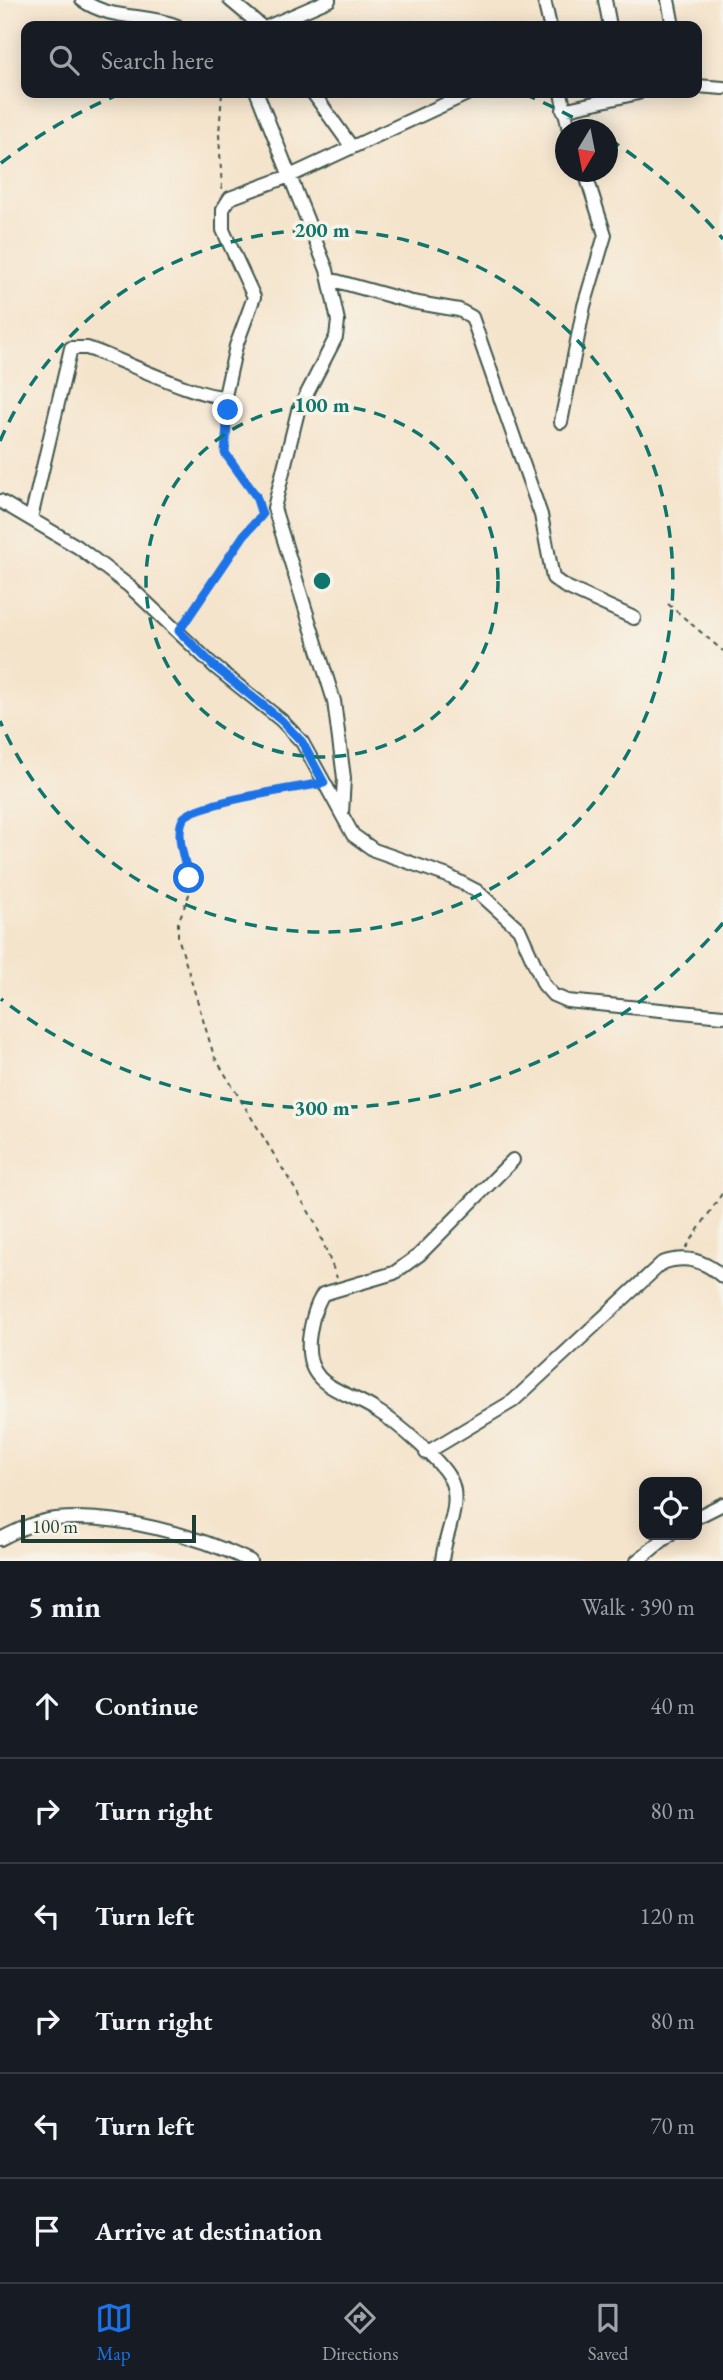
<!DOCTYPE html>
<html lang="en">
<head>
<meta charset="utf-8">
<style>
  body { margin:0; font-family:"EB Garamond",serif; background:#20242c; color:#f1f3f6 }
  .controls { position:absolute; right:21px; bottom:21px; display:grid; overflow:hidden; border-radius:14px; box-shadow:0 4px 18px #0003 }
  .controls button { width:63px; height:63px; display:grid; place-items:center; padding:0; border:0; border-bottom:2px solid #363941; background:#171b24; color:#f1f3f6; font:35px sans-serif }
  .compass { position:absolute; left:555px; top:119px; width:63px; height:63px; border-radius:50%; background:#171b24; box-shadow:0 4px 18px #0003; rotate:190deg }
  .scale { position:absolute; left:21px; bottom:18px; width:175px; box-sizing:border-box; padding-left:7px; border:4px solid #1f3d34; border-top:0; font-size:19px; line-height:24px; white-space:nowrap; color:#1f3d34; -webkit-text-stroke:5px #f7f3e8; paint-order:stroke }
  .stop { position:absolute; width:21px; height:21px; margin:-16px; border:5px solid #1a73e8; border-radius:50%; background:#fff }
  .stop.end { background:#1a73e8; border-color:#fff; box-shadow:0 2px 7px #0008 }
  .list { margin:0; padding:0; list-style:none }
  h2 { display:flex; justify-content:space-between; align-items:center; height:91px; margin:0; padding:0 28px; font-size:30px }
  h2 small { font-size:23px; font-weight:400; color:#9ea1a6 }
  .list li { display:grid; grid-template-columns:46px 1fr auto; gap:21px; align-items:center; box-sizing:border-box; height:105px; padding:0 28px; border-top:2px solid #363941 }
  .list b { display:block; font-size:26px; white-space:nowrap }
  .list em { font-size:23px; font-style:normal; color:#9ea1a6 }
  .icon { flex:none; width:38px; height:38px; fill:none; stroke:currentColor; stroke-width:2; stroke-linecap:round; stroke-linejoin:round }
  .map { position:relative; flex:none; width:723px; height:1561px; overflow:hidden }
  .search { position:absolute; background:#171b24; box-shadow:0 4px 18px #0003; left:21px; right:21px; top:21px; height:77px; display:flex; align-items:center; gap:18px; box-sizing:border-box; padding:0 24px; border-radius:14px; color:#9ea1a6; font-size:26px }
  .sheet { height:721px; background:#171b24 }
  nav { display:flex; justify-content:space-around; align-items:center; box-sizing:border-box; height:98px; border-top:2px solid #363941; background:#171b24; font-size:19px; color:#9ea1a6 }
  nav a { display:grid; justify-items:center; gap:4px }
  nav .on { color:#1a73e8 }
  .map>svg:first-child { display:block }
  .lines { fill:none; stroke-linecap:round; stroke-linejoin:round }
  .minor-casing { stroke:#3f564b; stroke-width:16 }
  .path { stroke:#3f564b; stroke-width:2; stroke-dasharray:5 5; stroke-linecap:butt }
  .minor { stroke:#fff; stroke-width:12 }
  .route { stroke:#1a73e8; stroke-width:9 }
  .ring { fill:none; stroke:#0f766e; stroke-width:3.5; stroke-dasharray:12 9 }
  .centre { fill:#0f766e; stroke:#f7f3e8; stroke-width:3.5 }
  .ring-label { font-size:21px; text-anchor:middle; font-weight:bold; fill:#0f766e; stroke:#f7f3e8; stroke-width:7; stroke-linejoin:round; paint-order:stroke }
</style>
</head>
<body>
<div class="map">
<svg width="723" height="1561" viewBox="0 0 723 1561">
  <rect width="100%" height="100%" fill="#f7f3e8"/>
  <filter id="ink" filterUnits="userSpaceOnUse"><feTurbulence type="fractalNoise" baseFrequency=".0143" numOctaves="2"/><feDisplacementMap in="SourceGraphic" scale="14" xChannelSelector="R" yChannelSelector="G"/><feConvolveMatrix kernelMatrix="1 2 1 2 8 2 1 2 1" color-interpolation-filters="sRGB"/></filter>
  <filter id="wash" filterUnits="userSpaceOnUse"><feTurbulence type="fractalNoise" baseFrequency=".00686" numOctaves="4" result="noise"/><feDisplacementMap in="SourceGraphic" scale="28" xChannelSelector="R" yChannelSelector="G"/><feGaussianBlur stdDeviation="1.57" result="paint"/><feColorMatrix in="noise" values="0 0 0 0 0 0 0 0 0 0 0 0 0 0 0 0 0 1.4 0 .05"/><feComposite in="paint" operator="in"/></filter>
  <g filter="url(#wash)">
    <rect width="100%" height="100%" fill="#f5e4cc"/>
  </g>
  <g filter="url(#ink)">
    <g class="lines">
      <defs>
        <path id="minor" d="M82,0c29,21 63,13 95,26
          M230,0l31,26
          M544,0l6,26
          M605,0l5,26
          M668,0l5,26
          M269,26l60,-26
          M697,86l26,2
          M257,93l70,177 11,51 -2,16 -38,74 -24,97 60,193 10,77 -2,35
          M313,93l38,53
          M561,93l8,37
          M563,110l75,-17
          M329,279l83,23 47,8 13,7 69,198 12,63 11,8 70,32
          M561,422l23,-116 21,-71 -20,-63
          M0,501l78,46 51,39 86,81 66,53 21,22 51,93 21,15 74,26 29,15 42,38 25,56 9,10 14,6 156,15
          M31,518l40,-170h16c29,9 115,52 138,48l11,-50 18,-49 -31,-67v-21l7,-11 62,-23 177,-82
          M426,1453l87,-52 149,-138c24,-8 42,-3 61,14
          M697,1517l26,-13
          M0,1539c18,-9 36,-18 56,-20 59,-6 141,16 194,42
          M442,1561c2,-24 19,-55 10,-78 -8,-21 -56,-61 -76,-73 -32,-21 -71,-21 -67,-70 2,-17 5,-32 14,-46l71,-21 25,-18 94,-95
          M637,1561l32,-26"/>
      </defs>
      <use href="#minor" class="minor-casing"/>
      <path class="path" d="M222,189l-3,-55 3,-41
        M227,407l-2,46 31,43 5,12
        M668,604l55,47
        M185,622l59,-87 20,-21
        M310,785l-70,12 -16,7 -34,7 -8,9 -1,10 9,62 -12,31v14l36,119 101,166 22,56
        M686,1248l37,-56"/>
      <use href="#minor" class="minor"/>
    </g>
  </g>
  <g class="lines" filter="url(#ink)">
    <path class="route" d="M189,878c-4,-16 -14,-43 -6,-59 9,-16 118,-32 141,-36l-22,-41 -21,-22 -66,-53 -36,-36 65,-96 18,-20 -6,-19 -31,-43 3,-43"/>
  </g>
  <g class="ring">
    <circle cx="322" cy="581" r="176"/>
    <path d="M0 441A351 351 0 1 1 0 721"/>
    <path d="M723 923A527 527 0 0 1 1 999M1 163A527 527 0 0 1 120 94M524 94A527 527 0 0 1 593 129M609 139A527 527 0 0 1 723 239"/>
  </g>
  <circle cx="322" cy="581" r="10" class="centre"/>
  <g class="ring-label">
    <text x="322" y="237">200 m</text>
    <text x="322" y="412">100 m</text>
    <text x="322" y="1115">300 m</text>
  </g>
</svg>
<div class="controls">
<button><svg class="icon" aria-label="locate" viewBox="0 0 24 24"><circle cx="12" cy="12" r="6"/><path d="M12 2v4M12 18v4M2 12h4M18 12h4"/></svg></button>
</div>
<svg class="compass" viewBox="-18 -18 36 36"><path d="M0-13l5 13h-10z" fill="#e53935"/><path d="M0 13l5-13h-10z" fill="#9ea1a6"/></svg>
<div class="scale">100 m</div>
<div class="stop" style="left:189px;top:878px"></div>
<div class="stop end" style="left:228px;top:410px"></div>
<div class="search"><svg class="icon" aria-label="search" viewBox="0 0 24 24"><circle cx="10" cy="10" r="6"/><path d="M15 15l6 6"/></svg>Search here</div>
</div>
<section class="sheet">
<h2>5 min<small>Walk · 390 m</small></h2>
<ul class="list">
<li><svg class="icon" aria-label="ahead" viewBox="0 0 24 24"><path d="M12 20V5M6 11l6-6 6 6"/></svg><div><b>Continue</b></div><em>40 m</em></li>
<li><svg class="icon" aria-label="right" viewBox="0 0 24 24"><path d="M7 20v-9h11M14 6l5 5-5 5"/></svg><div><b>Turn right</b></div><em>80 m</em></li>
<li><svg class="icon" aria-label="left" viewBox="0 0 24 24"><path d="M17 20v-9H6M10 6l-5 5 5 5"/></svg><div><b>Turn left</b></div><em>120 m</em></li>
<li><svg class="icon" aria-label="right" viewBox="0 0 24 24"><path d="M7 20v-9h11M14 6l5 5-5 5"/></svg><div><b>Turn right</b></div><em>80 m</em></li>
<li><svg class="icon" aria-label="left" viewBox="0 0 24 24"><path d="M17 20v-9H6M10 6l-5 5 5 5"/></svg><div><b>Turn left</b></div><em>70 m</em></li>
<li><svg class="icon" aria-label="arrive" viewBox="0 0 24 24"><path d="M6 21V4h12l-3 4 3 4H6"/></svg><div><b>Arrive at destination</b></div></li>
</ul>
</section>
<nav>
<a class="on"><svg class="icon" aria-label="map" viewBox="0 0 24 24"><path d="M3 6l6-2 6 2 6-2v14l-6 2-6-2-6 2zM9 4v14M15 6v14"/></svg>Map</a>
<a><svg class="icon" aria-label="directions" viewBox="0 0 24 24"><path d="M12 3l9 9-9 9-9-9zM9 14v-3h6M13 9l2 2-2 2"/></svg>Directions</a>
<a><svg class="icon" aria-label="saved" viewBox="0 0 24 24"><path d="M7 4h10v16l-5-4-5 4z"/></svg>Saved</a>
</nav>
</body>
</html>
